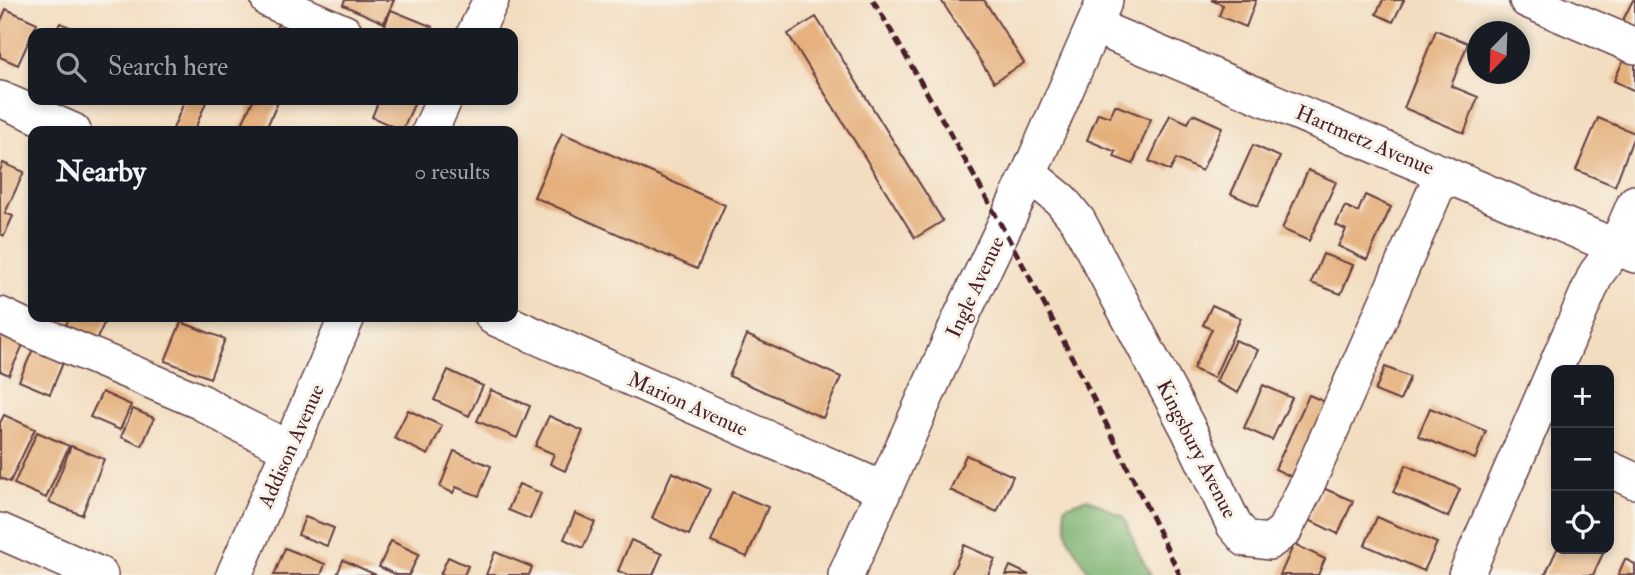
<!DOCTYPE html>
<html lang="en">
<head>
<meta charset="utf-8">
<style>
  body { margin:0; font-family:"IM FELL Double Pica",serif; background:#20242c; color:#f1f3f6 }
  .controls { position:absolute; right:21px; bottom:21px; display:grid; overflow:hidden; border-radius:14px; box-shadow:0 4px 10px #0003 }
  .controls button { width:63px; height:63px; display:grid; place-items:center; padding:0; border:0; border-bottom:2px solid #363941; background:#171b24; color:#f1f3f6; font:35px sans-serif }
  .compass { position:absolute; left:1467px; top:21px; width:63px; height:63px; border-radius:50%; background:#171b24; box-shadow:0 4px 10px #0003; rotate:203deg }
  .list { margin:0; padding:0; list-style:none }
  h2 { display:flex; justify-content:space-between; align-items:center; height:91px; margin:0; padding:0 28px; font-size:30px }
  h2 small { font-size:23px; font-weight:400; color:#9ea1a6 }
  .icon { flex:none; width:38px; height:38px; fill:none; stroke:currentColor; stroke-width:2; stroke-linecap:round; stroke-linejoin:round }
  .map { position:relative; flex:none; width:1635px; height:575px; overflow:hidden }
  .search { position:absolute; background:#171b24; box-shadow:0 4px 10px #0003; left:28px; top:28px; width:490px; height:77px; display:flex; align-items:center; gap:18px; box-sizing:border-box; padding:0 24px; border-radius:14px; color:#9ea1a6; font-size:26px }
  .panel { position:absolute; background:#171b24; box-shadow:0 4px 10px #0003; left:28px; top:126px; width:490px; height:196px; border-radius:14px }
  .map>svg:first-child { display:block }
  .forest { fill:#7ab270; stroke:#62684e; stroke-width:2 }
  .building { fill:#e5af7a }
  .lines { fill:none; stroke-linecap:round; stroke-linejoin:round }
  .minor-casing { stroke:#633c41; stroke-width:38 }
  .minor { stroke:#fff; stroke-width:35 }
  .rail { stroke:#4a1f2b; stroke-width:5; stroke-dasharray:10 5; stroke-linecap:butt }
  .labels { text-anchor:middle; stroke-width:6; stroke-linejoin:round; paint-order:stroke }
  .street-label { font-size:21px; fill:#4a1f2b; stroke:#f7f3e8 }
</style>
</head>
<body>
<div class="map">
<svg width="1635" height="575" viewBox="0 0 1635 575">
  <rect width="100%" height="100%" fill="#f7f3e8"/>
  <filter id="ink" filterUnits="userSpaceOnUse"><feTurbulence type="fractalNoise" baseFrequency=".0143" numOctaves="2"/><feDisplacementMap in="SourceGraphic" scale="14" xChannelSelector="R" yChannelSelector="G"/><feConvolveMatrix kernelMatrix="1 2 1 2 8 2 1 2 1" color-interpolation-filters="sRGB"/></filter>
  <filter id="wash" filterUnits="userSpaceOnUse"><feTurbulence type="fractalNoise" baseFrequency=".00686" numOctaves="4" result="noise"/><feDisplacementMap in="SourceGraphic" scale="28" xChannelSelector="R" yChannelSelector="G"/><feGaussianBlur stdDeviation="1.57" result="paint"/><feColorMatrix in="noise" values="0 0 0 0 0 0 0 0 0 0 0 0 0 0 0 0 0 1.4 0 .05"/><feComposite in="paint" operator="in"/></filter>
  <g filter="url(#wash)">
    <rect width="100%" height="100%" fill="#f3ddc0"/>
    <path class="forest" d="M1087,498l37,19 14,35 13,23h-60l-23,-37 -4,-31z"/>
    <g id="blocks">
      <path class="building" d="M345,0h49l-10,23 -41,-18z
        M941,0h43l40,63 -30,19z
        M1211,0h45l-10,27 -27,-11 4,-11z
        M1383,0h21l-11,22 -17,-8z
        M1633,0h2v31l-14,-7z
        M6,9l31,14 -19,42 -18,-8v-34z
        M391,10l42,17 -2,6h-49z
        M816,17l127,204 -28,17 -127,-204z
        M280,20l25,13h-31z
        M60,23l24,10h-29z
        M1436,30l32,13 -17,43 27,11 -14,36 -60,-25z
        M1627,52l8,3v36l-21,-10z
        M185,100h22l-13,31h-22z
        M253,100h26l-14,31h-26z
        M379,100h37l-14,31 -30,-14z
        M1115,105l36,14 -18,45 -19,-7 2,-5 -29,-12 11,-27 12,4z
        M1193,114l29,13 -20,44 -26,-12 -6,12 -21,-10 21,-46 18,8z
        M1598,118l37,15 -20,53 -39,-16z
        M562,133l163,72 -28,64 -163,-72z
        M1253,145l27,12 -22,49 -27,-12z
        M3,163l21,9 -19,41 8,3 -9,20 -4,-2v-63z
        M1308,170l28,12 -27,59 -27,-12z
        M1365,195l26,12 -24,53 -29,-14 8,-16 -10,-5 9,-19 13,6z
        M1323,254l30,11 -12,29 -30,-11z
        M1212,305l29,13 -27,60 -21,-9 19,-40 -9,-4z
        M70,317h37l-13,28 -31,-14z
        M181,322l44,17 -15,39 -45,-17z
        M0,335l23,10 -14,30 -9,-4z
        M747,335l94,42 -18,41 -94,-42z
        M1235,340l23,10 -20,43 -22,-11z
        M33,349l30,14 -13,31 -31,-13z
        M1385,367l25,10 -10,24 -25,-10z
        M448,370l35,16 -14,30 -35,-16z
        M1263,385l29,13 -20,42 -28,-12z
        M491,390l39,16 -13,32 -40,-17z
        M102,392l29,13 -11,25 -30,-13z
        M1309,395l21,9 -34,75 -21,-10z
        M1430,408l56,23 -11,28 -57,-23z
        M133,409l21,9 -12,28 -21,-9z
        M408,410l34,16 -14,29 -34,-17z
        M4,415l31,14 -25,53 -10,-4v-55z
        M549,416l34,15 -18,40 -15,-7 4,-10 -19,-8z
        M37,432l32,14 -23,52 -32,-14z
        M71,446l33,13 -22,56 -33,-13z
        M454,451l37,15 -12,30 -23,-9 -3,6 -13,-6z
        M966,455l47,21 -16,36 -47,-22z
        M1406,465l54,24 -12,28 -55,-25z
        M672,472l38,17 -21,46 -37,-17z
        M519,484l22,9 -11,26 -22,-9z
        M1323,488l30,13 -15,33 -29,-14z
        M732,492l36,15 -21,50 -36,-15z
        M575,513l20,9 -12,26 -19,-9z
        M305,517l29,11 -7,18 -29,-11z
        M1377,517l60,26 -13,28 -59,-26z
        M631,540l31,14 -9,21h-25l-10,-4z
        M391,541l28,13 -10,21h-12l-18,-8z
        M1294,544l31,15 -7,16h-38z
        M964,545l31,14 -7,16h-37z
        M285,548l40,16 -4,11h-47z
        M1557,549h48l-12,26h-48z
        M495,552l37,15 -3,8h-43z
        M448,557l20,9 -4,9h-24z
        M1625,559l10,5v11h-17z
        M343,560l33,15h-39z
        M1010,566l19,9h-23z"/>
    </g>
  </g>
  <g filter="url(#ink)">
    <use href="#blocks" fill-opacity="0" stroke="#633c41" stroke-width="2"/>
    <g class="lines">
      <defs>
        <path id="minor" d="M269,0l76,33
          M1527,0l108,46
          M1094,26l541,229
          M475,33l16,-33
          M0,99l73,32
          M430,131l14,-31
          M1029,174l32,26 17,21 111,209 45,95 12,14 23,3 15,-11 21,-42 138,-316
          M0,315l40,19 161,68 38,22 51,25
          M493,317l391,173
          M1609,469l26,12
          M0,531l100,44
          M234,575l113,-258
          M846,575l116,-260 67,-141 76,-174
          M1466,575l130,-301 20,-27 19,-44"/>
      </defs>
      <use href="#minor" class="minor-casing"/>
      <use href="#minor" class="minor"/>
      <path class="rail" d="M873,0c76,129 149,260 218,394 31,60 59,121 89,181"/>
    </g>
  </g>
  <g class="labels">
    <g class="street-label">
      <text transform="translate(1365 140) rotate(23)" y="7">Hartmetz Avenue</text>
      <text transform="translate(975 287) rotate(-65)" y="7">Ingle Avenue</text>
      <text transform="translate(688 404) rotate(24)" y="7">Marion Avenue</text>
      <text transform="translate(291 446) rotate(-66)" y="7">Addison Avenue</text>
      <text transform="translate(1197 449) rotate(63)" y="7">Kingsbury Avenue</text>
    </g>
  </g>
</svg>
<div class="controls">
<button>+</button>
<button>−</button>
<button><svg class="icon" aria-label="locate" viewBox="0 0 24 24"><circle cx="12" cy="12" r="6"/><path d="M12 2v4M12 18v4M2 12h4M18 12h4"/></svg></button>
</div>
<svg class="compass" viewBox="-18 -18 36 36"><path d="M0-13l5 13h-10z" fill="#e53935"/><path d="M0 13l5-13h-10z" fill="#9ea1a6"/></svg>
<div class="search"><svg class="icon" aria-label="search" viewBox="0 0 24 24"><circle cx="10" cy="10" r="6"/><path d="M15 15l6 6"/></svg>Search here</div>
<section class="panel">
<h2>Nearby<small>0 results</small></h2>
<ul class="list">
</ul>
</section>
</div>
</body>
</html>
